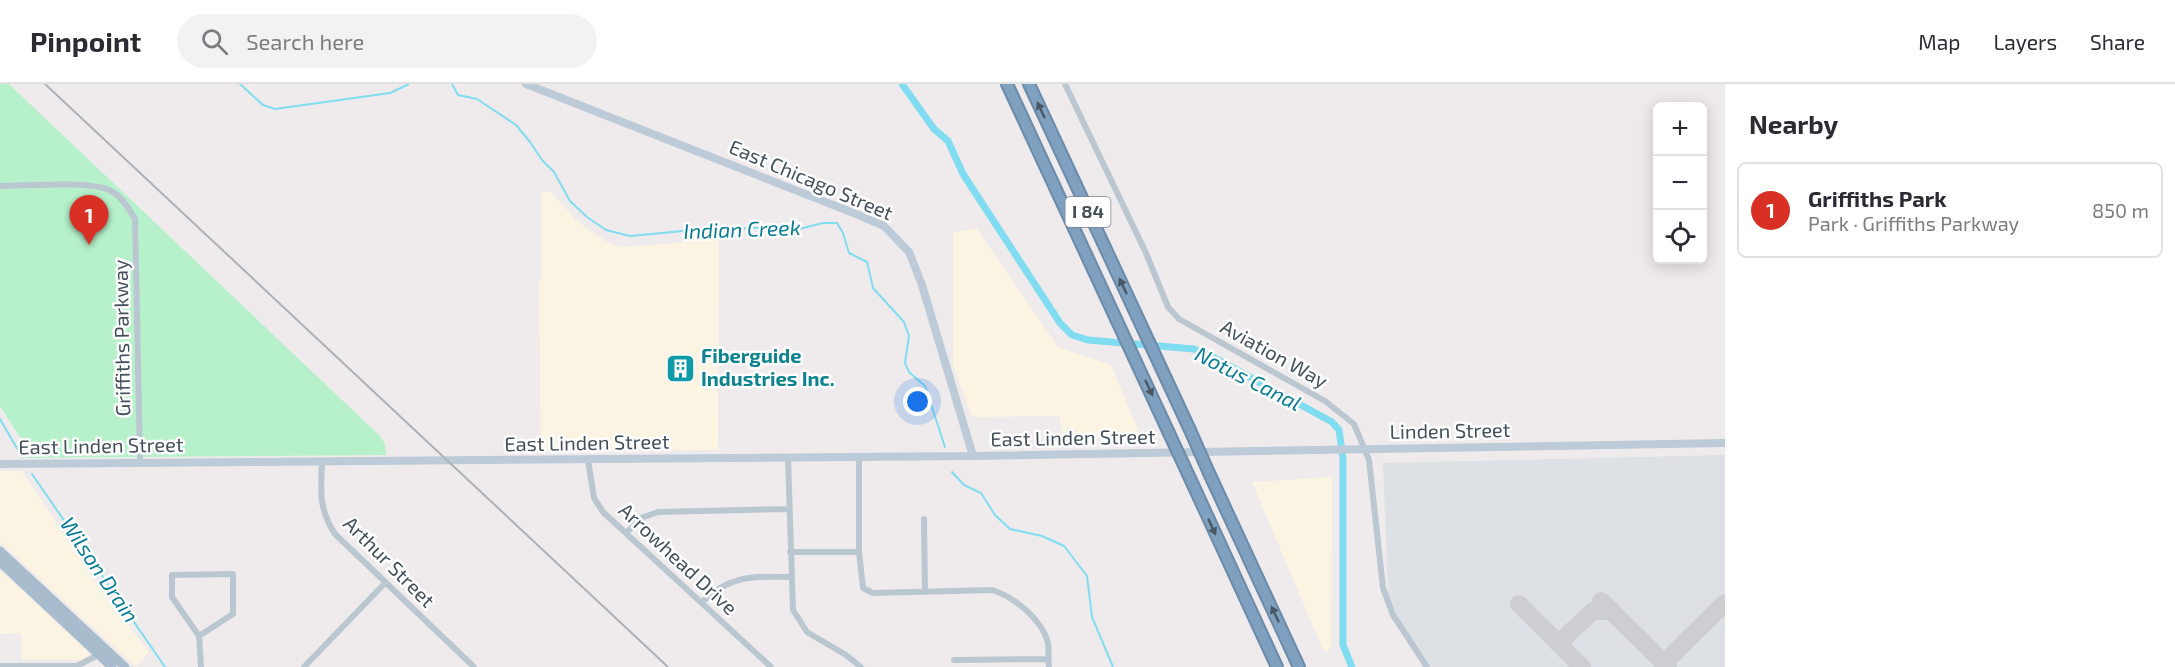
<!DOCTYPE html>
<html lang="en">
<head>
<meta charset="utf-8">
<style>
  body { margin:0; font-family:"Exo 2",sans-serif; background:#f2f2f3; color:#2b2b33 }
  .controls { position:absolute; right:18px; top:18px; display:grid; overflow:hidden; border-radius:9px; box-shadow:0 3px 15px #0003 }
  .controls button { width:54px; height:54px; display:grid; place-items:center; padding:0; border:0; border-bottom:2px solid #e1e1e2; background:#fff; color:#2b2b33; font:30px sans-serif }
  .you { position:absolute; left:918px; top:318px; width:21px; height:21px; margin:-15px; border:4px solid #fff; border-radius:50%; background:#1a73e8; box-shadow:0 0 0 9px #1a73e833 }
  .badge { display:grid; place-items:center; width:39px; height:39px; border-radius:50%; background:#d93025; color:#fff; font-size:20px; font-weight:700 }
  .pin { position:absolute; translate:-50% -50px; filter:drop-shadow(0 2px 3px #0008) }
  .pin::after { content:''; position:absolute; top:32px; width:21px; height:18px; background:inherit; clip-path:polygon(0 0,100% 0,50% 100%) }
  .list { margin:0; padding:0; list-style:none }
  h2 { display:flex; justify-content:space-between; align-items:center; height:78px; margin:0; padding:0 24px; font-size:26px }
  h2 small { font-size:20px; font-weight:400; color:#7c7c81 }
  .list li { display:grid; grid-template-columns:39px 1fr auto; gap:18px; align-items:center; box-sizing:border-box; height:96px; margin:0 12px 12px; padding:0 12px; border:2px solid #e1e1e2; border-radius:9px }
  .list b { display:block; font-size:22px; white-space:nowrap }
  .list p { margin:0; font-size:20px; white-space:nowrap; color:#7c7c81 }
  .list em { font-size:20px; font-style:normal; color:#7c7c81 }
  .icon { flex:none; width:33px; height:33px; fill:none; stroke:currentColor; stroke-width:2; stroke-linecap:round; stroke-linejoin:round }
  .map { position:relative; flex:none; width:1725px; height:583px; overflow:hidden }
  header { display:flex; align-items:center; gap:36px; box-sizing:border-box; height:84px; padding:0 30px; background:#fff; border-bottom:2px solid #e1e1e2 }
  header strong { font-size:28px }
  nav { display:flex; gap:33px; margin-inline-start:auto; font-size:21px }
  .search { width:420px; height:54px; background:#f2f2f3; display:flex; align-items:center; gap:15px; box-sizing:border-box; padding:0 21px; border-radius:33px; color:#7c7c81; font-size:22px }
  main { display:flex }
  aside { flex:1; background:#fff }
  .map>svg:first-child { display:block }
  .commercial { fill:#fcf4e2 }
  .airport { fill:#dde0e4 }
  .green { fill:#b6f1cb }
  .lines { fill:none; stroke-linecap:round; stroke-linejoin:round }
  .stream { stroke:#80dcf0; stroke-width:2 }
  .canal { stroke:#80dcf0; stroke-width:7 }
  .taxiway { stroke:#ceced2; stroke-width:18 }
  .highway-casing { stroke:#6b8baa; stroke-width:14 }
  .street { stroke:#bbc7d0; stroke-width:6 }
  .secondary { stroke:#bdcad7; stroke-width:8 }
  .primary { stroke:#a9bccd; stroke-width:9 }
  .highway { stroke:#80a0bf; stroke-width:10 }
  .rail { stroke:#adb1b7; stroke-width:2 }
  .highway-bridge-casing { stroke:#6b8baa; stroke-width:14; stroke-linecap:butt }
  .highway-bridge { stroke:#80a0bf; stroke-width:10 }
  .oneway { fill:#495864 }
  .labels { text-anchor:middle; stroke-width:5; stroke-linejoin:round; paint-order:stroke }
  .shield { fill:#fff; stroke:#7b848c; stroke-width:1.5 }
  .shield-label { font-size:18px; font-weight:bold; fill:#43505a }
  .street-label { font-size:20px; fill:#43505a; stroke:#fff }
  .culture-label { font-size:20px; font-weight:bold; fill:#0d838f; stroke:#fff; text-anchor:start }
  .water-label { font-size:21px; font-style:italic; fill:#067b95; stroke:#fff }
</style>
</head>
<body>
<header>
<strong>Pinpoint</strong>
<div class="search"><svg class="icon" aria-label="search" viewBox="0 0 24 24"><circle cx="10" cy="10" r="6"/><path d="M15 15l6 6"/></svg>Search here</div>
<nav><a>Map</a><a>Layers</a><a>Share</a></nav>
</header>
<main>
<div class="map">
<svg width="1725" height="583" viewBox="0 0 1725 583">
  <rect width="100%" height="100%" fill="#efebec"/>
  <path class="commercial" d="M542,108h9l24,27 14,11 18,12 14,5 59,-4 24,-7 15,5 -1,209 -177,1 -2,-171 3,-1z
    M976,144l82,119 53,18 27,65 -5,6 -71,3 -2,-23 -88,1 -19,-52v-132z
    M0,387h22l74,112 53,69 -13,15 -136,-125z
    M1332,393l-1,171 -7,4 -72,-170z
    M0,487l4,3 86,80 -7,6h-61l-1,-27 -21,1z"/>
  <path class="airport" d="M1725,371v212h-298l-38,-59 -6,-145z"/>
  <path class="green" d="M0,0h9l371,352 5,8 1,11 -360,3 -5,-19 -21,-33z"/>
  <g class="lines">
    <path class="stream" d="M240,0l23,21 12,4 115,-16 19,-9
      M452,0l6,11 19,4 39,26 14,17 12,18 12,12 16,29 17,16 19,13 24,6 74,-7 23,5 23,-7 37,5 36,-9h14l6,10 6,20 18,9 6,26 31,34 5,14 -4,27 4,9 16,14 20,61
      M0,335l22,38
      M952,388l12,13 17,8 14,22 15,14 32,7 22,10 23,30 5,41 21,50
      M32,390l133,193"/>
    <path class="canal" d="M902,0l32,45 14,12 15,33 97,149 12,12 16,5 106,9 21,9 117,64 7,8 4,28v187l9,22"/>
    <path class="taxiway" d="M1601,517l67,66
      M1519,520l63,63
      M1560,558l33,-31h19
      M1664,579l61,-60"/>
    <defs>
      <path id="highway" d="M1007,0l161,347
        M1029,0l161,346
        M1209,389l90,194
        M1188,390l89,193"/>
    </defs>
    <use href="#highway" class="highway-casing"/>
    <path class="street" d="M1065,0l81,169 22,54 11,12 146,82 29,23 15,36 14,128 10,27 34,52
      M0,102c24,0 93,-6 111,5 11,6 18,18 24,28l5,243
      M788,373l5,153 14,22 39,23 15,12
      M859,373v95l4,36 10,5 119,-3c22,7 50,29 56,53 1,8 0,17 1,24
      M588,376l6,38 9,14 168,155
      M322,377c-1,29 -4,47 13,73l139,133
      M924,435l1,72
      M626,449l15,-15 17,-6 131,-3
      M790,468h69
      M233,490v40l-34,22 -27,-39v-22z
      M702,518c28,-27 51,-26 88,-25
      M199,552l2,31
      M954,576l94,-1
      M0,582h77l23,-12
      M304,583l81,-84"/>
    <path class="secondary" d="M526,0l330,130 28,12 25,26 13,33 51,171
      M0,380l973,-8 752,-13"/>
    <path class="primary" d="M0,467l125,116
      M0,478l112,105"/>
    <use href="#highway" class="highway"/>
    <path class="rail" d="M45,0l623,583"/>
    <defs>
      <path id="highway-bridge" d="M1190,346l19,43
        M1168,347l20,43"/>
    </defs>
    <use href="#highway-bridge" class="highway-bridge-casing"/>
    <use href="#highway-bridge" class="highway-bridge"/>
  </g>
  <defs><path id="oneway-solid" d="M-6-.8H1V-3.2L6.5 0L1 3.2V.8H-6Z" transform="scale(1.5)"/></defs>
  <g class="oneway">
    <use href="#oneway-solid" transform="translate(1041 26) rotate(-115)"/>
    <use href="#oneway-solid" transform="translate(1123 202) rotate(-115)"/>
    <use href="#oneway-solid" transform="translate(1149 304) rotate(65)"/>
    <use href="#oneway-solid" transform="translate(1212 443) rotate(65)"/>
    <use href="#oneway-solid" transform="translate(1275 530) rotate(-115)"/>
  </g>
  <defs>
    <symbol id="building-square" viewBox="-11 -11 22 22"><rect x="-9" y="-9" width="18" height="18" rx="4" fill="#0f9aa8" stroke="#fff"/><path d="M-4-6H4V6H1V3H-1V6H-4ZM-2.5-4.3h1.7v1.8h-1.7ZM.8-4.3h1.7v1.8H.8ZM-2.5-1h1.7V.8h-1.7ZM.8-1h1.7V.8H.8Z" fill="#fff"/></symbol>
  </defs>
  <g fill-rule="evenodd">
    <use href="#building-square" x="664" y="268" width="33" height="33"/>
  </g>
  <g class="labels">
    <rect class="shield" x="1065.5" y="113" width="45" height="30" rx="4.5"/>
    <g class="shield-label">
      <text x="1088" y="134">I 84</text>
    </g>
    <g class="street-label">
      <text transform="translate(811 96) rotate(23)" y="7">East Chicago Street</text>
      <text transform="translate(122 254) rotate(-91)" y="7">Griffiths Parkway</text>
      <text transform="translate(1274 270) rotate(29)" y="7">Aviation Way</text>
      <text transform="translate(1450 347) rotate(-1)" y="7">Linden Street</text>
      <text transform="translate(1073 354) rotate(-1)" y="7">East Linden Street</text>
      <text transform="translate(587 359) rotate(-1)" y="7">East Linden Street</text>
      <text transform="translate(101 362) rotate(-1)" y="7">East Linden Street</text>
      <text transform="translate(678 475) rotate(43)" y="7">Arrowhead Drive</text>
      <text transform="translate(389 478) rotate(45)" y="7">Arthur Street</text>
    </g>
    <g class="culture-label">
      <text x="701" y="279">Fiberguide<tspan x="701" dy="23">Industries Inc.</tspan></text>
    </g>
    <g class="water-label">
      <text transform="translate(742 146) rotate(-2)" y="7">Indian Creek</text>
      <text transform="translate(1248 295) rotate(27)" y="7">Notus Canal</text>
      <text transform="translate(99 486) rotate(56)" y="7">Wilson Drain</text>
    </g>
  </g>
</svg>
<div class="controls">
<button>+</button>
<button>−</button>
<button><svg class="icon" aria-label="locate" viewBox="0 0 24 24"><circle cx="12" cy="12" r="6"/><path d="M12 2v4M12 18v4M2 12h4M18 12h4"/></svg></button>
</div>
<div class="you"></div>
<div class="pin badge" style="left:89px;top:161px">1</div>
</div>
<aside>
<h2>Nearby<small></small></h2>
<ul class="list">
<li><span class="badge">1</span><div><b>Griffiths Park</b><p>Park · Griffiths Parkway</p></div><em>850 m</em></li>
</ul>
</aside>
</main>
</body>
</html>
